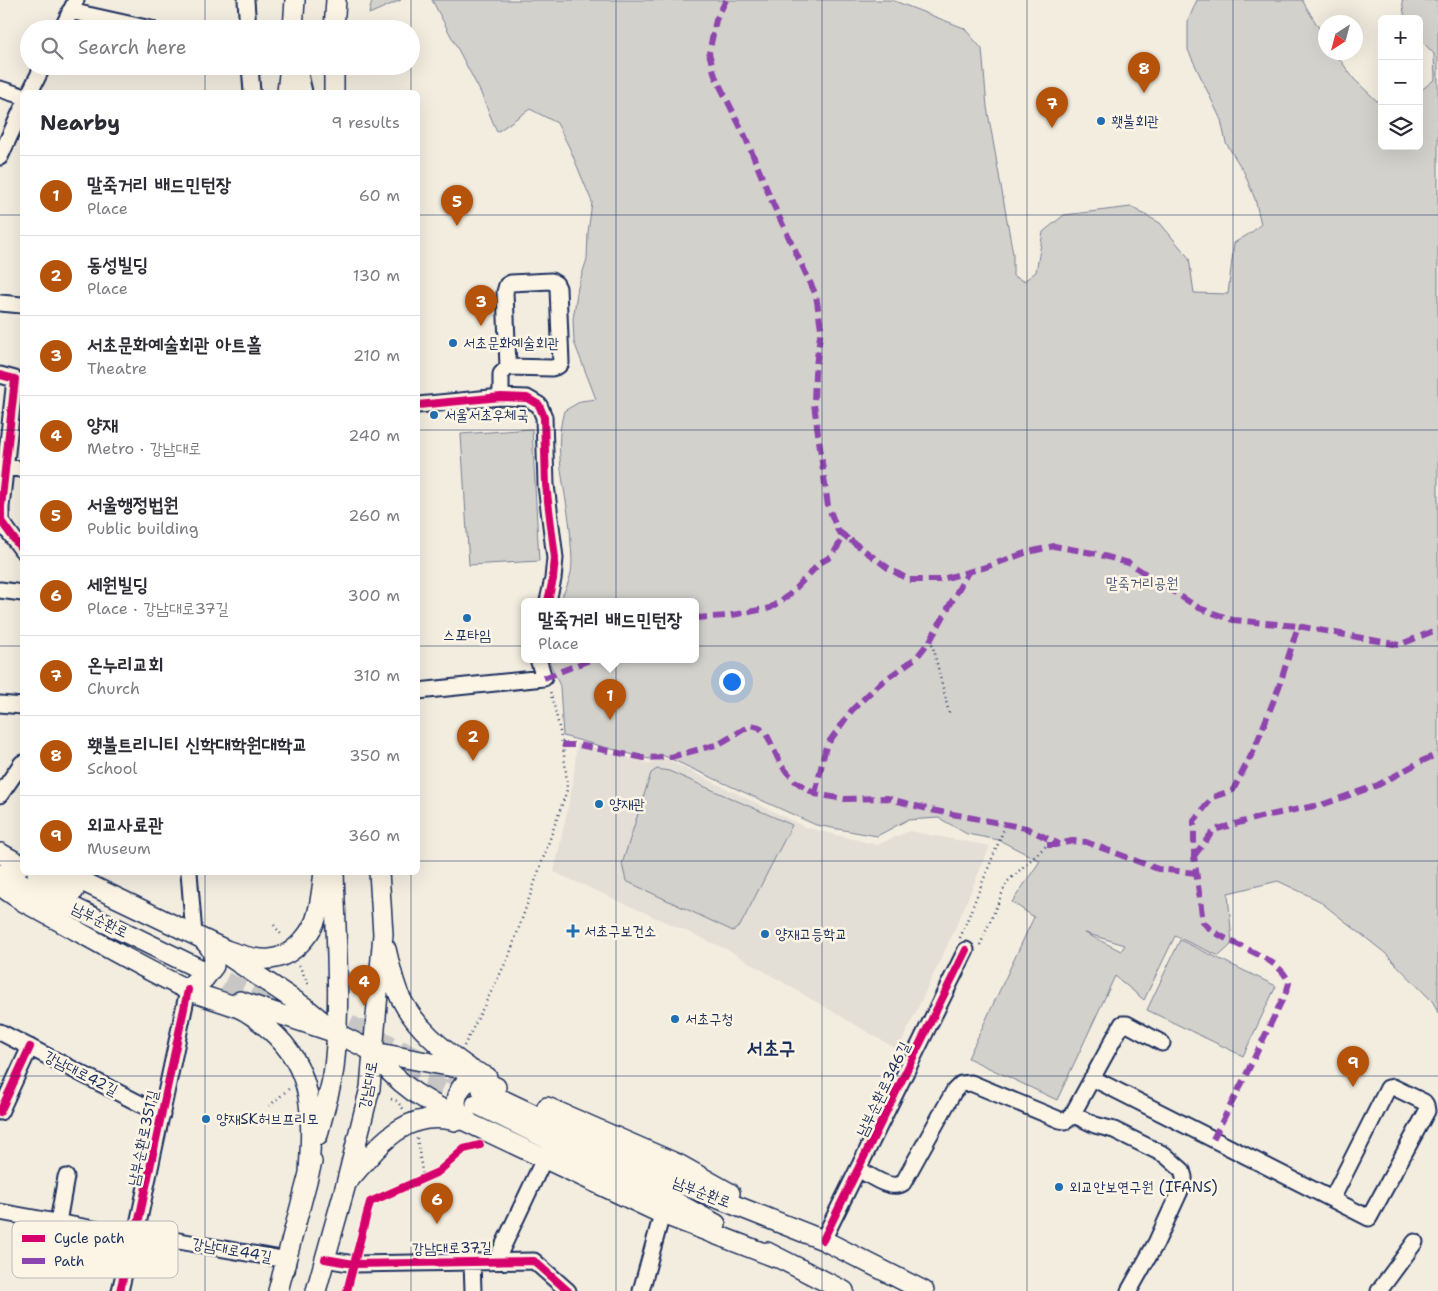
<!DOCTYPE html>
<html lang="en">
<head>
<meta charset="utf-8">
<style>
  body { margin:0; font-family:"Shantell Sans","Poor Story",sans-serif; background:#f7f7f7; color:#2b2b33 }
  .controls { position:absolute; right:15px; top:15px; display:grid; overflow:hidden; border-radius:8px; box-shadow:0 5px 20px #0002 }
  .controls button { width:45px; height:45px; display:grid; place-items:center; padding:0; border:0; border-bottom:1px solid #e1e1e2; background:#fff; color:#2b2b33; font:25px sans-serif }
  .compass { position:absolute; left:1318px; top:15px; width:45px; height:45px; border-radius:50%; background:#fff; box-shadow:0 5px 20px #0002; rotate:216deg }
  .you { position:absolute; left:731px; top:681px; width:18px; height:18px; margin:-12px; border:4px solid #fff; border-radius:50%; background:#1a73e8; box-shadow:0 0 0 8px #1a73e833 }
  .badge { display:grid; place-items:center; width:32px; height:32px; border-radius:50%; background:#b45309; color:#fff; font-size:16px; font-weight:700 }
  .pin { position:absolute; translate:-50% -41px; filter:drop-shadow(0 1px 2px #0008) }
  .pin::after { content:''; position:absolute; top:26px; width:18px; height:15px; background:inherit; clip-path:polygon(0 0,100% 0,50% 100%) }
  .popup { position:absolute; left:521px; top:598px; width:178px; height:65px; box-sizing:border-box; display:grid; place-content:center; border-radius:8px; background:#fff; filter:drop-shadow(0 1px 4px #0005); font-size:16px; white-space:nowrap; color:#7c7c81 }
  .popup b { font-size:19px; color:#2b2b33 }
  .popup::after { content:''; position:absolute; left:50%; top:100%; margin-left:-10px; border:10px solid transparent; border-top-color:#fff }
  .list { margin:0; padding:0; list-style:none }
  h2 { display:flex; justify-content:space-between; align-items:center; height:65px; margin:0; padding:0 20px; font-size:21px }
  h2 small { font-size:16px; font-weight:400; color:#7c7c81 }
  .list li { display:grid; grid-template-columns:32px 1fr auto; gap:15px; align-items:center; box-sizing:border-box; height:80px; padding:0 20px; border-top:1px solid #e1e1e2 }
  .list b { display:block; font-size:19px; white-space:nowrap }
  .list p { margin:0; font-size:16px; white-space:nowrap; color:#7c7c81 }
  .list em { font-size:16px; font-style:normal; color:#7c7c81 }
  .icon { flex:none; width:28px; height:28px; fill:none; stroke:currentColor; stroke-width:2; stroke-linecap:round; stroke-linejoin:round }
  .map { position:relative; flex:none; width:1438px; height:1291px; overflow:hidden }
  .search { position:absolute; background:#fff; box-shadow:0 5px 20px #0002; left:20px; top:20px; width:400px; height:55px; display:flex; align-items:center; gap:12px; box-sizing:border-box; padding:0 18px; border-radius:28px; color:#7c7c81; font-size:19px }
  .panel { position:absolute; background:#fff; box-shadow:0 5px 20px #0002; left:20px; top:90px; width:400px; height:785px; border-radius:8px }
  .map>svg:first-child { display:block }
  .built { fill:#e3dfd6 }
  .green { fill:#d3d1cc; stroke:#778095; fill-rule:evenodd }
  .lines { fill:none; stroke-linecap:round; stroke-linejoin:round }
  .major-tunnel { stroke:#c8c7c6; stroke-width:19; stroke-dasharray:19 9; stroke-linecap:butt }
  .minor-casing { stroke:#1b2f5e; stroke-width:19 }
  .major-casing { stroke:#1b2f5e; stroke-width:22 }
  .path { stroke:#1b2f5e; stroke-width:2.5; stroke-dasharray:1 4; stroke-linecap:butt }
  .minor { stroke:#fcf5e5; stroke-width:15 }
  .major { stroke:#fcf5e5; stroke-width:19 }
  .quiet { stroke:#8e44ad; stroke-width:6; stroke-dasharray:12 6; stroke-linecap:butt }
  .cycleway-casing { stroke:#fcf5e5; stroke-width:11 }
  .cycleway { stroke:#d6006c; stroke-width:8 }
  .grid { fill:none; stroke:#1b2f5e; stroke-width:1; stroke-opacity:0.55 }
  .poi-dot { fill:#1f6fb2; stroke:#fcf5e5; stroke-width:2 }
  .labels { text-anchor:middle; stroke-width:5; stroke-linejoin:round; paint-order:stroke }
  .poi-label { font-size:15px; fill:#1b2f5e; stroke:#fcf5e5; text-anchor:start }
  .park-label { font-size:15px; fill:#49587a; stroke:#fcf5e5 }
  .street-label { font-size:15px; fill:#1b2f5e; stroke:#fcf5e5 }
  .district-label { font-size:20px; font-weight:bold; fill:#1b2f5e; stroke:#fcf5e5 }
  .key { fill:#fcf5e5; stroke:#b8babc; stroke-width:1 }
  .key-label { font-size:14px; fill:#1b2f5e }
</style>
</head>
<body>
<div class="map">
<svg width="1438" height="1291" viewBox="0 0 1438 1291">
  <rect width="100%" height="100%" fill="#f3ede0"/>
  <filter id="ink" filterUnits="userSpaceOnUse"><feTurbulence type="fractalNoise" baseFrequency=".02" numOctaves="2"/><feDisplacementMap in="SourceGraphic" scale="10" xChannelSelector="R" yChannelSelector="G"/><feConvolveMatrix kernelMatrix="1 2 1 2 8 2 1 2 1" color-interpolation-filters="sRGB"/></filter>
  <g filter="url(#ink)">
    <path class="built" d="M577,743l73,21 12,-7 143,70 72,18 32,-14 81,15 -35,83 -57,121 -170,-100 -174,-78 19,-89z"/>
    <path class="green" d="M372,0h29l-32,14z
      M432,0h460l72,28 18,21 5,58 26,147v22l11,5 12,-9 7,-40 21,-17 67,-8 29,16 29,35 5,35 34,1 6,-51 18,-11 9,-8 -6,-25 -11,-27 -18,-29 -5,-23 -33,-70v-29l9,-21h105l23,38 1,14 9,1 19,26 24,23 4,-1v45h37v-54l16,-13 -1,-25 -15,-16v-19h-14l-3,-19h36v1013l-5,-11 -48,-49 -67,-53 -40,-19 -50,12 4,51 -13,12 -44,-20 -31,64 -29,-24 -58,124 -89,-42 66,-141 -22,-15 28,-41 -41,-21 -32,-6 -28,-16 -32,2 -30,16 -61,-11 -156,-71 -11,5 -86,-23 -3,-50 -12,-27h147v-58h-135c3,-7 7,-14 9,-21 4,-11 3,-23 2,-35 -1,-46 -20,-88 -7,-134l17,-10 15,-2 -22,-57 -1,-23 5,-32 9,-28 1,-26 4,-31 -22,-53 -13,-26 -27,-14 -33,23 -17,-41zM1085,933l40,12 -4,6z
      M532,429l7,132 -70,4 -8,-131z
      M657,769l12,2 123,54 -52,101 -7,5 -107,-50 -4,-17 29,-91z
      M1180,940l96,46 -33,70 -96,-46z"/>
    <g class="lines">
      <path class="major-tunnel" d="M200,969l80,39
        M324,1012l157,77
        M376,1055l100,49"/>
      <defs>
        <path id="minor" d="M246,0l2,29
          M70,11l81,18
          M62,29l14,-29
          M250,66l2,26
          M298,66l6,26
          M0,89l22,7
          M30,92l13,-26
          M0,157l22,-48
          M0,303l22,2
          M0,375l15,4 -14,128v14l21,29
          M501,397v-23l7,-7 44,1 6,-2 3,-3 -3,-75 -2,-4 -5,-3 -40,2 -4,2 -2,7 3,75
          M418,405l83,-8 26,1 12,7 5,12 2,68 9,73 -2,21 -5,22
          M0,467l22,2
          M0,590l22,3
          M418,691l126,-13 -6,-19
          M0,704l22,2
          M0,795l22,-32
          M189,872l5,63
          M0,1032l162,83
          M1092,1078l277,140 58,-107 -1,-6 -2,-3 -31,-15 -5,1 -56,111
          M0,1112l30,-65
          M1072,1114l23,11 19,5 51,25 17,15 2,7v5l-28,61 -27,48
          M859,1169c11,7 32,22 44,14l51,-92 7,-7 10,-1 89,37 6,1 5,-4 51,-93h5l35,19
          M0,1212l133,24 12,-1 142,25v9
          M58,1222l8,-45
          M823,1240l143,-290
          M325,1259l29,5 180,-3 34,30
          M472,1261l1,30
          M496,1261l48,-102
          M120,1291l13,-55 5,-12 50,-234
          M641,1291l21,-77
          M1379,1291l36,-49"/>
        <path id="major" d="M293,29l2,-29
          M334,29l2,-29
          M334,66v26
          M287,92l3,-26
          M0,853l22,12
          M37,872l37,19
          M63,872l163,78c30,11 55,17 78,-11 6,-7 11,-15 13,-24 4,-14 5,-28 7,-43
          M0,874l42,18 158,77
          M0,886l22,15c55,29 108,61 164,88 17,8 36,12 53,19 12,5 22,14 31,22 46,40 42,88 39,143
          M386,949c4,16 7,33 14,48 15,30 42,52 69,71
          M230,957l76,51 22,18
          M194,982l10,-3 10,-13c1,-13 -4,-20 -13,-28
          M240,1001l96,32 38,19 100,19 13,6
          M374,1052l17,21 10,9 14,11 35,21 212,100 115,44
          M482,1090l194,92 147,58 101,51
          M476,1104l190,93 50,27
          M547,1107l133,58 50,28
          M470,1123c-4,-4 -11,-10 -13,-15 -4,-12 7,-30 20,-28 6,0 13,5 19,7
          M318,1135c5,-22 13,-45 16,-67 7,-65 2,-130 0,-196
          M348,1181c31,-35 56,-73 108,-60
          M767,1252l77,39
          M278,1291l34,-129
          M316,1291l30,-107 24,-96 13,-154 -4,-62"/>
      </defs>
      <use href="#minor" class="minor-casing"/>
      <use href="#major" class="major-casing"/>
      <path class="path" d="M931,639l18,74
        M274,925l9,12
        M960,938l46,-114
        M980,945l27,-63 40,-37
        M299,965l10,21
        M464,1046l45,-90 58,-166c-1,-34 -8,-67 -17,-99
        M391,1099l6,2 7,9
        M269,1106l22,-19
        M417,1138l6,40"/>
      <use href="#minor" class="minor"/>
      <use href="#major" class="major"/>
      <path class="quiet" d="M726,0l-10,20 -7,33 6,23 30,60 28,68 43,91 5,33 -6,45 -1,31 14,102 10,25 50,37 21,12h30l47,-13 39,-14 29,-7 39,7 36,10 70,45 34,12 65,6
        M695,618l32,-2 43,-8 19,-13 31,-32 12,-7 12,-20 4,3
        M544,678l43,-17 10,-2
        M562,745h17l65,13 27,-1 48,-13 32,-19 8,2 9,10 13,28 14,16 20,13 29,5 43,-1 44,12 95,18 33,16
        M815,794l11,-48 26,-36 26,-25 39,-28 14,-18 37,-67
        M1047,845h8l17,-4 14,1 72,27 38,4
        M1194,856l20,-26 46,-13 64,-13 54,-19 42,-23 18,-8
        M1213,1139l30,-58 44,-91 2,-7c-9,-29 -67,-38 -86,-61l-9,-66v-35l19,-24 20,-7 21,-40 25,-63 19,-61 101,19 39,-16"/>
      <defs>
        <path id="cycleway" d="M0,375l15,4 -14,128v14l21,29
          M418,405l83,-8 26,1 12,7 5,12 2,68 9,73 -2,21 -5,22
          M0,1112l30,-65
          M823,1240l143,-290
          M325,1259l29,5 180,-3 34,30
          M120,1291l13,-55 5,-12 50,-234
          M347,1291l23,-89 68,-30 26,-23 16,-4"/>
      </defs>
      <use href="#cycleway" class="cycleway-casing"/>
      <use href="#cycleway" class="cycleway"/>
    </g>
  </g>
  <path class="grid" d="M205,0v29M411,0v29M616,0v1291M822,0v1291M1027,0v1291M1233,0v1291M205,66v26M411,66v26M0,215h22M418,215h1020M0,430h22M418,430h1020M0,646h22M418,646h1020M0,861h22M418,861h1020M205,872v419M411,872v419M0,1076h1438"/>
  <g class="poi-dot">
    <circle cx="1101" cy="121" r="5"/>
    <circle cx="453" cy="343" r="5"/>
    <circle cx="434" cy="415" r="5"/>
    <circle cx="467" cy="618" r="5"/>
    <circle cx="599" cy="804" r="5"/>
    <path d="M570.5 923.5h5v5h5v5h-5v5h-5v-5h-5v-5h5z"/>
    <circle cx="765" cy="934" r="5"/>
    <circle cx="675" cy="1019" r="5"/>
    <circle cx="206" cy="1119" r="5"/>
    <circle cx="1059" cy="1187" r="5"/>
  </g>
  <g class="labels">
    <g class="poi-label">
      <text x="1111" y="126">횃불회관</text>
      <text x="463" y="348">서초문화예술회관</text>
      <text x="444" y="420">서울서초우체국</text>
      <text x="467" y="640" text-anchor="middle">스포타임</text>
      <text x="609" y="809">양재관</text>
      <text x="584" y="936">서초구보건소</text>
      <text x="775" y="939">양재고등학교</text>
      <text x="685" y="1024">서초구청</text>
      <text x="216" y="1124">양재SK허브프리모</text>
      <text x="1069" y="1192">외교안보연구원 (IFANS)</text>
    </g>
    <g class="park-label">
      <text x="1142" y="588">말죽거리공원</text>
    </g>
    <g class="street-label">
      <text transform="translate(100 920) rotate(26)" y="5">남부순환로</text>
      <text transform="translate(81 1073) rotate(27)" y="5">강남대로42길</text>
      <text transform="translate(368 1085) rotate(-80)" y="5">강남대로</text>
      <text transform="translate(883 1089) rotate(-64)" y="5">남부순환로346길</text>
      <text transform="translate(143 1138) rotate(-78)" y="5">남부순환로351길</text>
      <text transform="translate(702 1192) rotate(21)" y="5">남부순환로</text>
      <text transform="translate(452 1248) rotate(-1)" y="5">강남대로37길</text>
      <text transform="translate(232 1250) rotate(10)" y="5">강남대로44길</text>
    </g>
    <g class="district-label">
      <text x="771" y="1055">서초구</text>
    </g>
  </g>
  <rect x="12" y="1221" width="166" height="57" rx="8" class="key"/>
  <rect x="22" y="1235" width="23" height="7" fill="#d6006c"/>
  <rect x="22" y="1258" width="23" height="6" fill="#8e44ad"/>
  <g class="key-label">
    <text x="54" y="1243">Cycle path</text>
    <text x="54" y="1266">Path</text>
  </g>
</svg>
<div class="controls">
<button>+</button>
<button>−</button>
<button><svg class="icon" aria-label="layers" viewBox="0 0 24 24"><path d="M12 4l9 5-9 5-9-5zM3 14l9 5 9-5"/></svg></button>
</div>
<svg class="compass" viewBox="-18 -18 36 36"><path d="M0-13l5 13h-10z" fill="#e53935"/><path d="M0 13l5-13h-10z" fill="#7c7c81"/></svg>
<div class="you"></div>
<div class="pin badge" style="left:610px;top:720px">1</div>
<div class="popup"><b>말죽거리 배드민턴장</b>Place</div>
<div class="pin badge" style="left:473px;top:761px">2</div>
<div class="pin badge" style="left:481px;top:326px">3</div>
<div class="pin badge" style="left:364px;top:1006px">4</div>
<div class="pin badge" style="left:457px;top:226px">5</div>
<div class="pin badge" style="left:437px;top:1224px">6</div>
<div class="pin badge" style="left:1052px;top:128px">7</div>
<div class="pin badge" style="left:1144px;top:93px">8</div>
<div class="pin badge" style="left:1353px;top:1087px">9</div>
<div class="search"><svg class="icon" aria-label="search" viewBox="0 0 24 24"><circle cx="10" cy="10" r="6"/><path d="M15 15l6 6"/></svg>Search here</div>
<section class="panel">
<h2>Nearby<small>9 results</small></h2>
<ul class="list">
<li><span class="badge">1</span><div><b>말죽거리 배드민턴장</b><p>Place</p></div><em>60 m</em></li>
<li><span class="badge">2</span><div><b>동성빌딩</b><p>Place</p></div><em>130 m</em></li>
<li><span class="badge">3</span><div><b>서초문화예술회관 아트홀</b><p>Theatre</p></div><em>210 m</em></li>
<li><span class="badge">4</span><div><b>양재</b><p>Metro · 강남대로</p></div><em>240 m</em></li>
<li><span class="badge">5</span><div><b>서울행정법원</b><p>Public building</p></div><em>260 m</em></li>
<li><span class="badge">6</span><div><b>세원빌딩</b><p>Place · 강남대로37길</p></div><em>300 m</em></li>
<li><span class="badge">7</span><div><b>온누리교회</b><p>Church</p></div><em>310 m</em></li>
<li><span class="badge">8</span><div><b>횃불트리니티 신학대학원대학교</b><p>School</p></div><em>350 m</em></li>
<li><span class="badge">9</span><div><b>외교사료관</b><p>Museum</p></div><em>360 m</em></li>
</ul>
</section>
</div>
</body>
</html>
